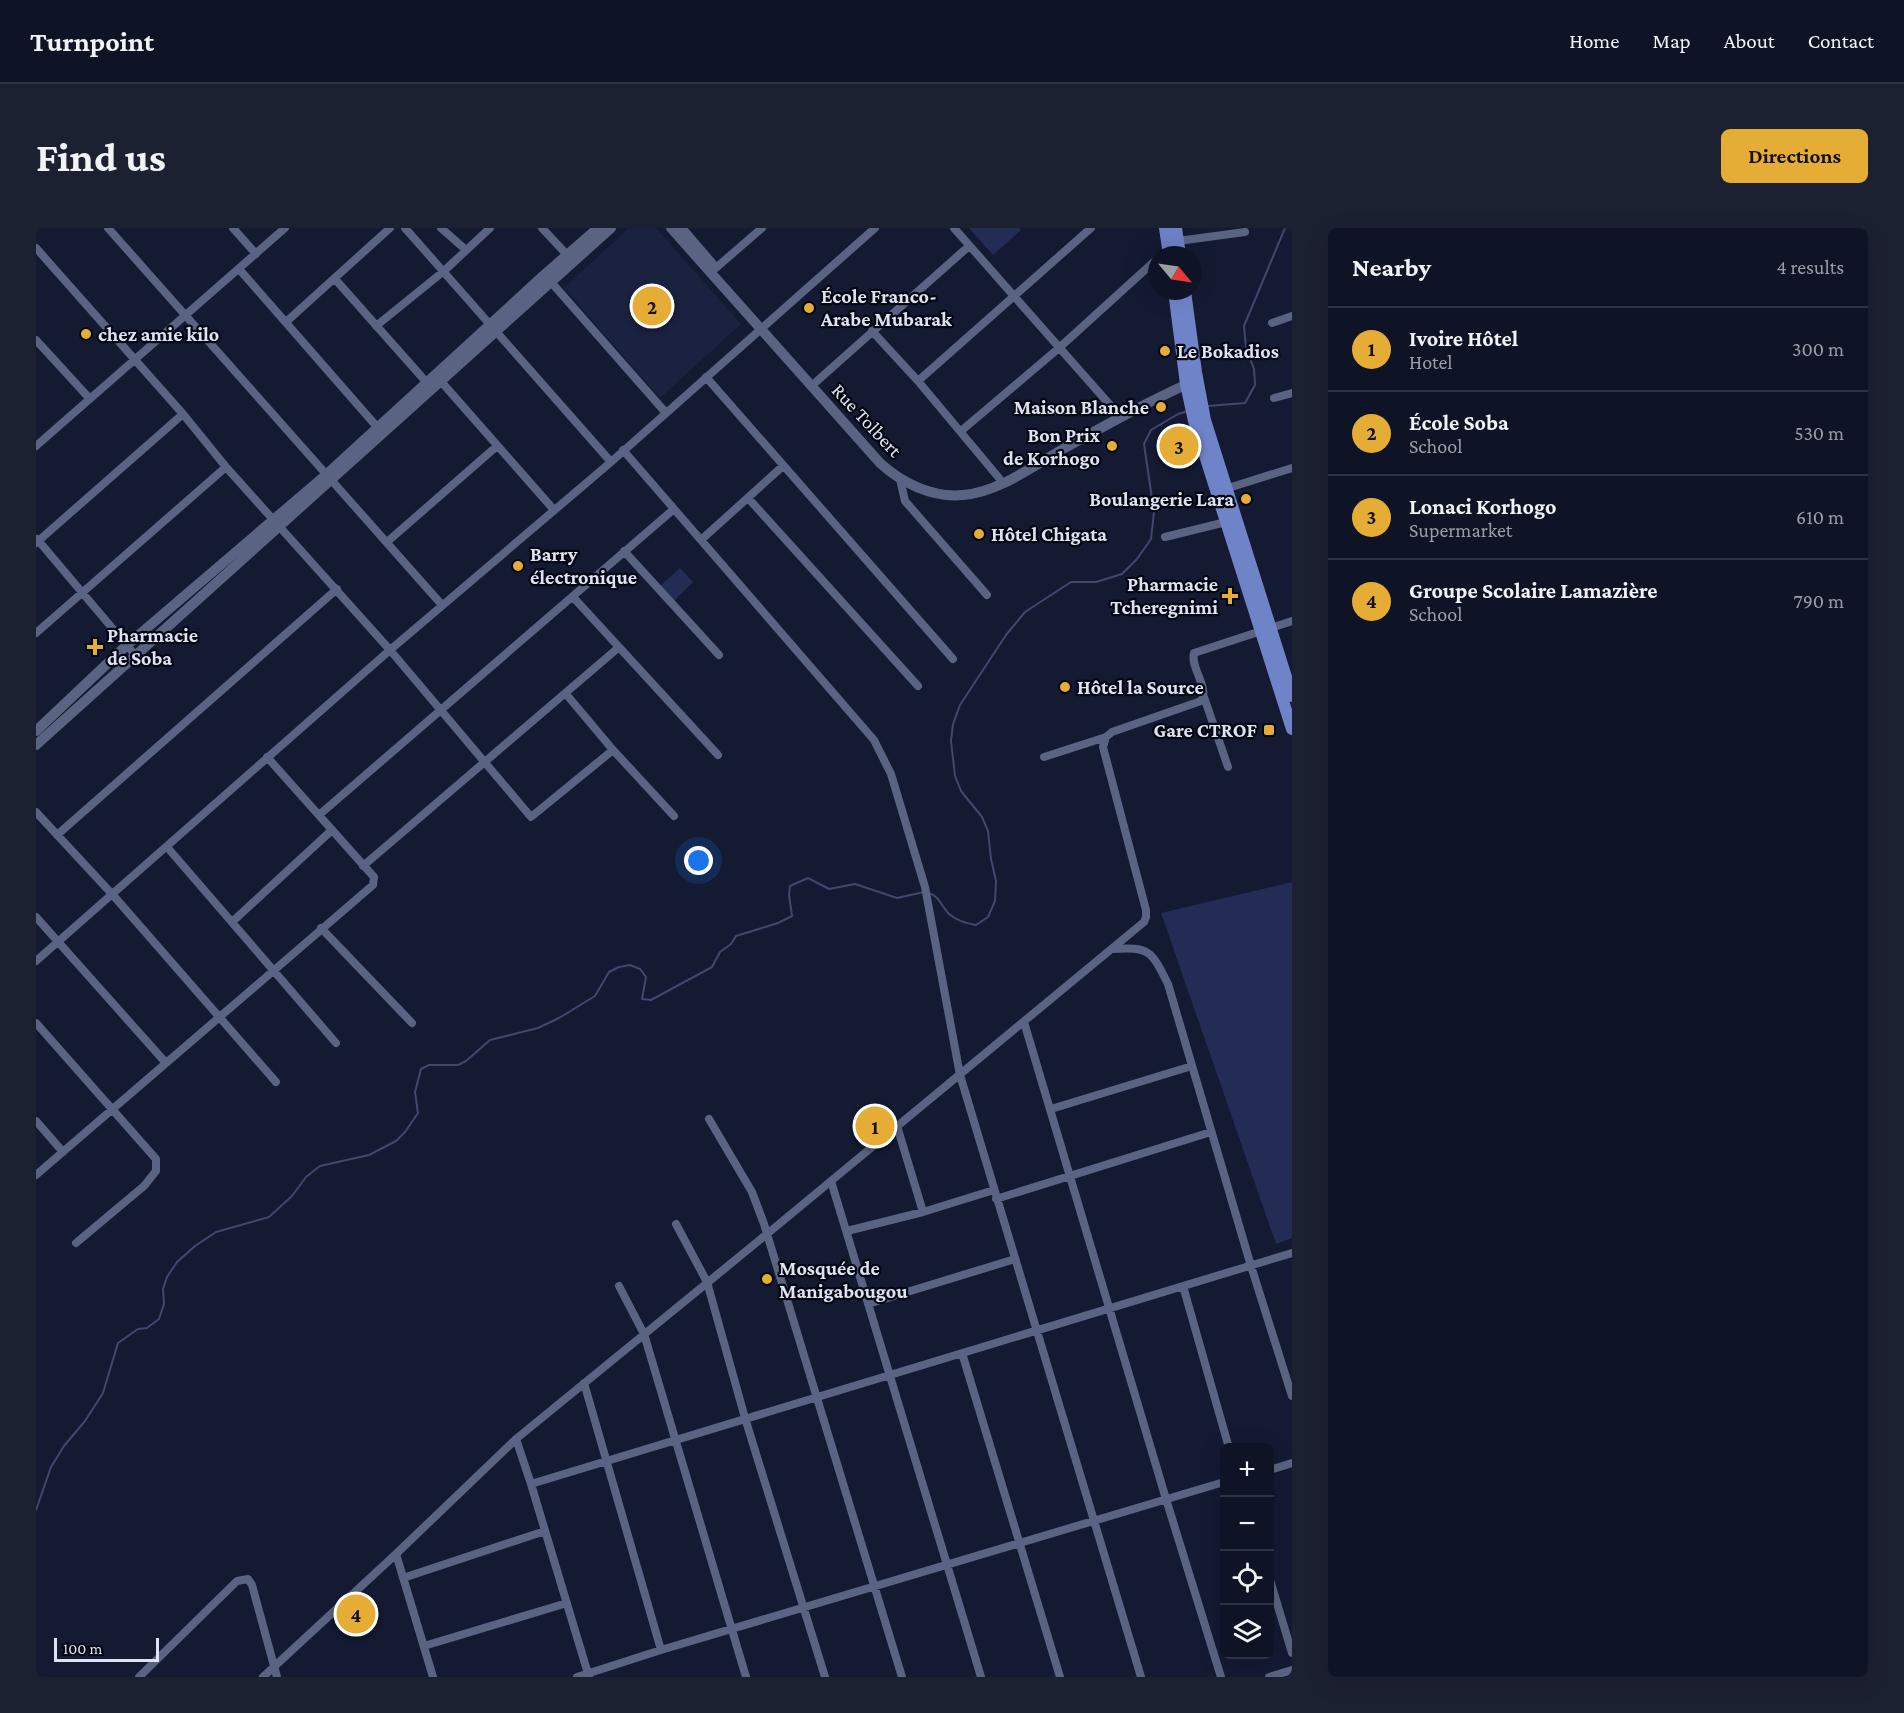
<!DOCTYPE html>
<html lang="en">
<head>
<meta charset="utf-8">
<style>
  body { margin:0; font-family:"Crimson Pro",serif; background:#1c2132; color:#f1f3f6 }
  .controls { position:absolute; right:18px; bottom:18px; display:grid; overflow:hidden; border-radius:9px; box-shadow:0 6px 24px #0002 }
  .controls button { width:54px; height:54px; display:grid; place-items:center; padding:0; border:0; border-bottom:2px solid #2e3343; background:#0e1426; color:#f1f3f6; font:30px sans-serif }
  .compass { position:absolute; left:1112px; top:18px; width:54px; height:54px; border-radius:50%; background:#0e1426; box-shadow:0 6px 24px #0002; rotate:119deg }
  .scale { position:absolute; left:18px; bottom:15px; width:105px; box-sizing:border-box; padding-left:6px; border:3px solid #dde3f5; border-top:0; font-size:16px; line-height:21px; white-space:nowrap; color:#dde3f5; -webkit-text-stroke:4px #040610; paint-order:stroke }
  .you { position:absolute; left:663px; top:633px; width:21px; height:21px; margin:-15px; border:4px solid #fff; border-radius:50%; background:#1a73e8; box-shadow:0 0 0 9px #1a73e833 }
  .badge { display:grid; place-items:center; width:39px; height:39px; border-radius:50%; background:#e6ad36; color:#111; font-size:20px; font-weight:700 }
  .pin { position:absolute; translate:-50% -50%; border:3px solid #fff; box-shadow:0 2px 6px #0006 }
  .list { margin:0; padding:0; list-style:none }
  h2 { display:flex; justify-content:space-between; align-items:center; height:78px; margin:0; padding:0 24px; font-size:26px }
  h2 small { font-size:20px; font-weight:400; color:#9b9ea7 }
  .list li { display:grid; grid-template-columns:39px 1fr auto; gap:18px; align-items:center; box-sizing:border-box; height:84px; padding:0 24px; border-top:2px solid #2e3343 }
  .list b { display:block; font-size:22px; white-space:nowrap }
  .list p { margin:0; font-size:20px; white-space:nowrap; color:#9b9ea7 }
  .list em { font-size:20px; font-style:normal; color:#9b9ea7 }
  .icon { flex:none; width:33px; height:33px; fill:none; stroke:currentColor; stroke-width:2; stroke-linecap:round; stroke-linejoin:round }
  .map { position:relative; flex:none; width:1256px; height:1449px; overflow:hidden; border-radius:9px }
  header { display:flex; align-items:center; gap:36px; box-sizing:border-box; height:84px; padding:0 30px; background:#0e1426; border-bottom:2px solid #2e3343 }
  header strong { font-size:28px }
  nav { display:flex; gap:33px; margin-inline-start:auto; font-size:21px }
  .intro { display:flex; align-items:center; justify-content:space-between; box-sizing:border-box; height:144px; padding:0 36px }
  h1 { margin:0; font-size:42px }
  .button { padding:15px 27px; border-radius:9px; background:#e6ad36; color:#111; font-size:21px; font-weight:700 }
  main { display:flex; gap:36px; padding:0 36px }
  aside { flex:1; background:#0e1426; border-radius:9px; box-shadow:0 6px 24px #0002 }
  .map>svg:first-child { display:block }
  .built { fill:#1a2240 }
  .green { fill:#222c55 }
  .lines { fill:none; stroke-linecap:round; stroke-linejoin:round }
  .stream { stroke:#45456e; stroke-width:2 }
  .street { stroke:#5a6482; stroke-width:8 }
  .secondary { stroke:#5a6482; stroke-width:10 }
  .primary { stroke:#6f83c8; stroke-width:12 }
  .poi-dot { fill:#e6ad36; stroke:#040610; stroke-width:2 }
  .labels { text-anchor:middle; stroke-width:4.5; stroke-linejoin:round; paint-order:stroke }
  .poi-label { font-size:20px; font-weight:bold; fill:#dde3f5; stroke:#040610; text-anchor:start }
  .street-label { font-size:20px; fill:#dde3f5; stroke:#040610 }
</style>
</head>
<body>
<header>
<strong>Turnpoint</strong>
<nav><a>Home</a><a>Map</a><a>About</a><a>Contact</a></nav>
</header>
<div class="intro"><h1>Find us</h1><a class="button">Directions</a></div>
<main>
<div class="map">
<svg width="1256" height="1449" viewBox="0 0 1256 1449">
  <rect width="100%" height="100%" fill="#131a32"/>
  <path class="built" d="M593,0h27l85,96 -81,74 -96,-110z"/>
  <path class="green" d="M933,0h50l2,2 -28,25z
    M644,340l13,14 -19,19 -14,-15z
    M1256,654v356l-16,6 -115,-331z"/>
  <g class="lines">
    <path class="stream" d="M1172,178l37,-3 10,-18 -1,-16 -8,-21 -2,-22 41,-98
      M893,665c10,3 13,14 20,21 8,7 17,9 27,11l12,-8 7,-16 1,-20 -5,-22 -3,-28 -6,-14 -21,-26 -6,-15 -4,-35 2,-17 7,-19 46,-70 19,-23 46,-30h25l26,-8 15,-15 14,-20 3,-27 -10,-68 7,-14 27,-16 10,-3
      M0,1282l15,-43 13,-21 21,-25 18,-28 15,-50 20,-14 9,-1 12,-9 5,-15 -1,-15 4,-12 10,-15 18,-16 21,-14 53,-15 23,-21 14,-19 14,-11 49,-11 27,-14 9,-9 13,-19 -3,-21 6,-23 8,-4h29l8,-4 24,-21 48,-12 21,-10 36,-22 14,-24 10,-5 11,-2 10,4 6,8 -4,22 9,1 61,-33 8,-15 11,-8 5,-8 42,-13 14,-7 -3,-21 1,-9 18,-8 21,11 26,-5 42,14 27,-6"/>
    <path class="street" d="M72,0l334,377
      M197,0l23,26
      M369,0l206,234
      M405,0l25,22
      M506,0l28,30
      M918,0l163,185
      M1142,13l67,-9
      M0,20l147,166 43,53 164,183 141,167 82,-67
      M203,41l139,159
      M674,45l52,-45
      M299,51l93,105
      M515,54l115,131
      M250,94l104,-94
      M1236,95l20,-7
      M340,98l68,-55 46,-43
      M836,103l46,50 81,97
      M0,112l54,59
      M670,149l247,282
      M402,150l116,132
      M781,153l152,-135
      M882,153l173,-153
      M1238,170l18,-5
      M925,203l98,-83 98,-89
      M0,218l249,-218
      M587,222l251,290 17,34 34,113 35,188 181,602
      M864,251l5,22 82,94
      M1189,261l67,-21
      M712,270l170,188
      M1129,309l61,-15
      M1,311l98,116
      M665,312l82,-74
      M351,314l110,-96
      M0,315l147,-129
      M588,323l95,104
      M537,369l145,158
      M0,405l190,-166
      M530,466l47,56 61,66
      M1168,469l24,70
      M1008,529l62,-20 6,-5 89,-31c9,-13 -11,-33 -7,-48l98,-32
      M0,584l76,82 164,188
      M283,587l355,-306
      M21,607l280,-246
      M131,619l169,196
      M327,638l255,-218
      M0,689l130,146
      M196,694l100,-92
      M285,700l91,95
      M1076,721c38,-2 39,1 56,35l83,282 41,130
      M0,733l354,-311 221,-188 264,-234
      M988,794l142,477 55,178
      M0,795l120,136v12l-12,15 -68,57
      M1015,881l141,-43
      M673,891l43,73 12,32 138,453
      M0,893l27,31
      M861,898l26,86
      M0,947l337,-290 1,-8 -107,-120
      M795,953l150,496
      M960,971l215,-67
      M640,996l31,58 38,136 80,259
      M811,1003l76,-19 71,-22
      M583,1058l25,48 102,343
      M1147,1058l46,162
      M832,1076l147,-45
      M926,1125l98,324
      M548,1155l77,267
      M480,1211l15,45 58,193
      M1234,1242l22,-7
      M495,1256l761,-231
      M360,1326l37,123
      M367,1350l142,-47
      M1234,1352l22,73
      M388,1418l143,-43
      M103,1449l98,-96 11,-2 4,6 25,92
      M227,1449l133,-123 120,-115 251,-205 377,-312 2,-5v-7l-43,-163 3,-10
      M541,1449l84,-27 563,-168
      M1233,1449l23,-7"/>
    <path class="secondary" d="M635,0l209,235c22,20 52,35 83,32 36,-3 70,-29 100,-46 43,-24 86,-48 131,-68
      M645,0l31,36
      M0,503l91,-86 200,-171 217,-199 54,-47
      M0,517l575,-517"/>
    <path class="primary" d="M1129,0l4,27
      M1140,0l4,27
      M1138,63l12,93 8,37 98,308
      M1149,63l11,81 9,48 87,276"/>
  </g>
  <g class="poi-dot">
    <circle cx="773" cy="80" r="6"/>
    <circle cx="50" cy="106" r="6"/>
    <circle cx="1129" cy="123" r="6"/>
    <circle cx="1125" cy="179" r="6"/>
    <circle cx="1076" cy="218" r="6"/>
    <circle cx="1210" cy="271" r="6"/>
    <circle cx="943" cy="306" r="6"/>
    <circle cx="482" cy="338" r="6"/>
    <path d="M1191 359h6v6h6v6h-6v6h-6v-6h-6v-6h6z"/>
    <path d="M56 410h6v6h6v6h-6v6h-6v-6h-6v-6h6z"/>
    <circle cx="1029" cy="459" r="6"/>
    <rect x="1227" y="496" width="12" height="12" rx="3"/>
    <circle cx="731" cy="1051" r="6"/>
  </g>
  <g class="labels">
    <g class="poi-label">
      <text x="785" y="75">École Franco-<tspan x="785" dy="23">Arabe Mubarak</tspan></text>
      <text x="62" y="113">chez amie kilo</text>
      <text x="1141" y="130">Le Bokadios</text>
      <text x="1113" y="186" text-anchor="end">Maison Blanche</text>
      <text x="1064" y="214" text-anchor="end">Bon Prix<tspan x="1064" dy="23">de Korhogo</tspan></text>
      <text x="1198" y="278" text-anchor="end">Boulangerie Lara</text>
      <text x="955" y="313">Hôtel Chigata</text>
      <text x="494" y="333">Barry<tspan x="494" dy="23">électronique</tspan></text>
      <text x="1182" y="363" text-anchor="end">Pharmacie<tspan x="1182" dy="23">Tcheregnimi</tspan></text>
      <text x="71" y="414">Pharmacie<tspan x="71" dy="23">de Soba</tspan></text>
      <text x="1041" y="466">Hôtel la Source</text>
      <text x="1221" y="509" text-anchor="end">Gare CTROF</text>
      <text x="743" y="1047">Mosquée de<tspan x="743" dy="23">Manigabougou</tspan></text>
    </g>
    <g class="street-label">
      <text transform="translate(831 192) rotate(47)" y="7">Rue Tolbert</text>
    </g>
  </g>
</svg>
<div class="controls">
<button>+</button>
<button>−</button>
<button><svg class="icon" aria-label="locate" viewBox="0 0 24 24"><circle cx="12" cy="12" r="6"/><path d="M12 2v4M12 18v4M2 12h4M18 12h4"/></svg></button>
<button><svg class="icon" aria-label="layers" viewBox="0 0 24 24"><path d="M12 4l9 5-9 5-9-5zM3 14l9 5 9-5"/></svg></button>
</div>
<svg class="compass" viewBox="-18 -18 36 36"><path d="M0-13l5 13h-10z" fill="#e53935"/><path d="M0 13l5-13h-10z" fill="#9b9ea7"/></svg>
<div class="scale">100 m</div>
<div class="you"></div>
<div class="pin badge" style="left:839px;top:898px">1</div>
<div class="pin badge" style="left:616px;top:78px">2</div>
<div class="pin badge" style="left:1143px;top:218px">3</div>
<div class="pin badge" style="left:320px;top:1386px">4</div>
</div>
<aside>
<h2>Nearby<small>4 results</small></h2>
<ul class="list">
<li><span class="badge">1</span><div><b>Ivoire Hôtel</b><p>Hotel</p></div><em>300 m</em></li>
<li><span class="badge">2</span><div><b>École Soba</b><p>School</p></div><em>530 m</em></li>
<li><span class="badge">3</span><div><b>Lonaci Korhogo</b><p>Supermarket</p></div><em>610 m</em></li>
<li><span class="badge">4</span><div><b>Groupe Scolaire Lamazière</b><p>School</p></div><em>790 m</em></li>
</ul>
</aside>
</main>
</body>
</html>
